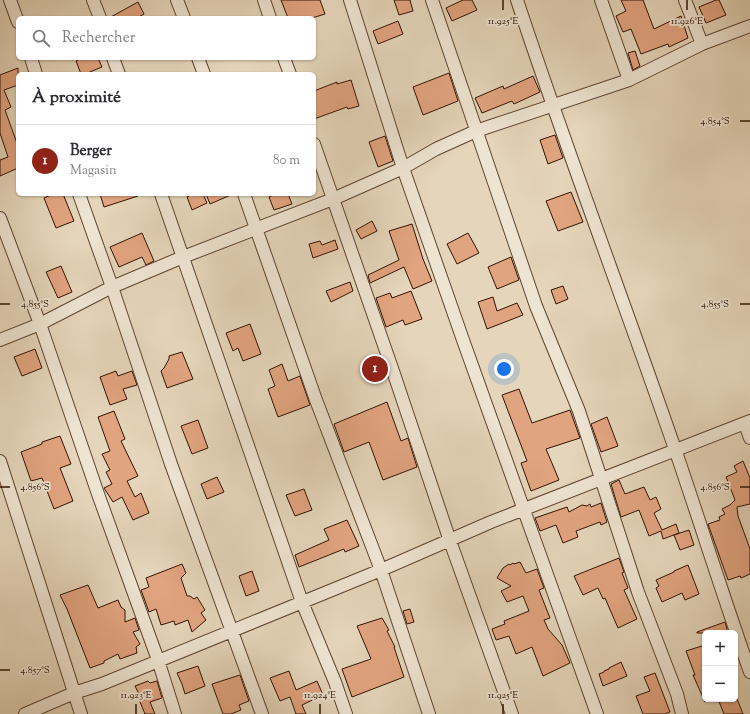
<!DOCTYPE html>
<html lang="fr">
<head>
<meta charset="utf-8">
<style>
  body { margin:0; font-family:"Sorts Mill Goudy",serif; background:#f7f7f7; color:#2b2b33 }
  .controls { position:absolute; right:12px; bottom:12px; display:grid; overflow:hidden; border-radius:6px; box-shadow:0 1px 3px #0004 }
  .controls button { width:36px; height:36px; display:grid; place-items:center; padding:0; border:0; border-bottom:1px solid #e1e1e2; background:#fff; color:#2b2b33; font:20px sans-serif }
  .you { position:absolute; left:504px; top:369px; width:14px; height:14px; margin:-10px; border:3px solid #fff; border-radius:50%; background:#1a73e8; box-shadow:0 0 0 6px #1a73e833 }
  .badge { display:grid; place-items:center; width:26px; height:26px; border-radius:50%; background:#8f2418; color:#fff; font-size:13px; font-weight:700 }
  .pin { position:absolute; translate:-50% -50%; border:2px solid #fff; box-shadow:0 1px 4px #0006 }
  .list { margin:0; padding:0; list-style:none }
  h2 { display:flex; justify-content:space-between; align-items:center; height:52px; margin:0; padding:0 16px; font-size:17px }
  h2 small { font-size:13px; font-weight:400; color:#7c7c81 }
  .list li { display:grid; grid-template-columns:26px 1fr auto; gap:12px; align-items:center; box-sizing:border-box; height:72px; padding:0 16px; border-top:1px solid #e1e1e2 }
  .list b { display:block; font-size:15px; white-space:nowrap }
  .list p { margin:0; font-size:13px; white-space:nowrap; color:#7c7c81 }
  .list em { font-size:13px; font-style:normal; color:#7c7c81 }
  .icon { flex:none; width:22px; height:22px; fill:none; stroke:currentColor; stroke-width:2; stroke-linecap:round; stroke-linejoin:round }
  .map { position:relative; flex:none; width:750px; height:714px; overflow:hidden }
  .search { position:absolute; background:#fff; box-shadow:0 1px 3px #0004; left:16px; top:16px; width:300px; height:44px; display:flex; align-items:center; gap:10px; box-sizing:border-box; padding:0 14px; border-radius:6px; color:#7c7c81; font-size:15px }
  .panel { position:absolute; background:#fff; box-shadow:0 1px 3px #0004; left:16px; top:72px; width:300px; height:124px; border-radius:6px }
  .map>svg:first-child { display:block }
  .building { fill:#e1a480; stroke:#321202 }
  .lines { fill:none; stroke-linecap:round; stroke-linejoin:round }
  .street-casing { stroke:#5f4330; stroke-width:14 }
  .street { stroke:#eee4d2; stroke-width:12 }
  .ticks { fill:none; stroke:#321202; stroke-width:1.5 }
  .ticks-label { font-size:10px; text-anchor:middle; fill:#321202; stroke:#eee4d2; stroke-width:3.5; stroke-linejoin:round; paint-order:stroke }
</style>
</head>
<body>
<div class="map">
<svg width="750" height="714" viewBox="0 0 750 714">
  <rect width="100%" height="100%" fill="#e5d5ba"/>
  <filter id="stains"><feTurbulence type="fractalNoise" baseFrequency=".005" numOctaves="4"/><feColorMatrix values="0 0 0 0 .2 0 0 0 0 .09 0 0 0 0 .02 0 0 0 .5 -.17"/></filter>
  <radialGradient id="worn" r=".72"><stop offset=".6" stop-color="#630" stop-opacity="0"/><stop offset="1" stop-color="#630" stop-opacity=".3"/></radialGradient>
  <path class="building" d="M281,0h39l5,14 -13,4h-24z
    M394,0h16l3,11 -14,4z
    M463,0h9l5,10 -25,11 -6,-13z
    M621,0h22l11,29 27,-13 7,22 -19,9 -1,-3 -27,10 -10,-25 -8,3 -7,-16 10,-5z
    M716,0h3l7,15 -20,8 -7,-16z
    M138,2l6,12 -7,4h-28z
    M398,21l5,13 -25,10 -5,-13z
    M635,51l5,15 -7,4 -5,-17z
    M82,58h16l4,9 -17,7h-4l-5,-13z
    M18,68v17l-14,5 7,17 -6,3 13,36v22l-18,8v-16l8,-3 -8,-24v-58z
    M449,73l9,28 -35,14 -10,-28z
    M533,76l7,16 -26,12 -2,-3 -30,12 -7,-15 28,-12 1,3z
    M351,80l8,26 -11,3 -1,-2 -33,12v-28l23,-9v2z
    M555,135l8,23 -15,6 -8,-24z
    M385,136l8,25 -15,6 -9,-25z
    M571,192l12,30 -25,9 -12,-30z
    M53,194h10l11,27 -18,7 -12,-30z
    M100,194h38v2l-34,11z
    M188,194h15l4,9 -15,7 -5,-13 2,-1z
    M206,194h27l-23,10z
    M275,194h13l4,10 -18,6 -5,-13z
    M372,221l5,10 -16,8 -5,-9z
    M412,224l11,35 9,22 -19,8 -9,-22 -34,16 -2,-8 31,-15 -10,-29z
    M142,233l12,28 -8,4 -4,-8 -23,10 -9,-20z
    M468,233l11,20 -22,11 -10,-20z
    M335,240l3,9 -25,9 -4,-14 11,-3 2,4z
    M511,257l8,23 -22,9 -9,-22z
    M61,266l11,26 -14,6 -12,-26z
    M350,282l3,9 -22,11 -5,-11z
    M563,286l5,13 -12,5 -5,-14z
    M411,291l11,28 -17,6 -2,-5 -17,7 -10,-29 14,-5 2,5z
    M493,297l4,14 20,-8 6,12 -36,14 -9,-27z
    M250,324l11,30 -18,7 -5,-13 -5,3 -7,-18z
    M35,349l7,19 -20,8 -8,-19z
    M182,352l11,27 -26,9 -6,-17 3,-3 5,-9v-3z
    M282,364l6,17 12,-5 10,29 -32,12 -10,-28 7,-3 -6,-16z
    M116,371l2,5 14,-5 5,14 -14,4 4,10 -17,6 -10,-28z
    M519,389l13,34 38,-13 10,28 -34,11 13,31 -28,11 -10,-28 6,-2 -25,-66z
    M387,402l14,39 7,-3 9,29 -34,13 -14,-38 -25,10 -10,-28z
    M114,411l11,28 -4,2 17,35 -11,5 8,16 6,-4 8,20 -16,7 -11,-23 -9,5 -9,-14 8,-4 -6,-12 4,-2 -8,-16 8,-3 -12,-34z
    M607,417l11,29 -17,6 -10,-28z
    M198,420l10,28 -16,6 -11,-28z
    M60,436l11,28 -11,4 13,33 -19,8 -12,-31 -11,3 -10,-29 21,-8v-2z
    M743,461l7,17v26l-13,3 1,9 12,33v25l-9,4 -1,-2 -12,4 -20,-56 12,-4 -1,-3 6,-3 -3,-5 8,-4 5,-5 -9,-23 11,-5 -3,-6z
    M217,477l7,15 -17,7 -6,-15z
    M619,480l6,14 19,-7 6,13 6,-3 5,12 -7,4 8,17 14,-6 3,9 -16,6 -2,-8 -12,5 -10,-26 -18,7 -10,-33z
    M304,489l8,21 -17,6 -9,-21z
    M601,503l6,19 -6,3 -1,-3 -24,9 2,6 -15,6 -7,-18 -16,6 -5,-13 32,-11 2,5 13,-7 5,1 3,-2 1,3z
    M347,520l12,26 -14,6 -1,-3 -45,18 -4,-12 34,-15 -5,-11z
    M689,530l5,15 -14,5 -6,-15z
    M619,558l5,14 -2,1 6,15 -4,2 13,29 -19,9 -13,-30 -2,1 -5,-11 -15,7 -9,-19z
    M520,562l6,11 11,-4 7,19 -5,2 11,28 -6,2 4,9 14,16 8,18 -27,13 -11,-29 -16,7 -7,-18 -13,4 -4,-11 13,-5 -1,-3 25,-10 -6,-15 -16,6 -6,-11 10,-5 -14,-8 6,-10 6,-4 1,1 3,-2 1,1z
    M182,564l4,9 -5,5 6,18h3l4,3 3,-2 8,13 -4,3 5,7 -14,12 -4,-12 -13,5 -1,-4 -13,4 -5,-16 -7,3 -8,-22 8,-3 -3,-9z
    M688,565l11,29 -14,6 -3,-7 -20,9 -6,-14 3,-2 -3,-6 18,-8v-1z
    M252,571l7,20 -13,5 -7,-20z
    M88,585l10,23 20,-8 3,7 4,3v12l10,-4 4,12 -6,2 7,12 -4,3 1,6 -17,6 -2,-5 -14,7v2l-14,5 -23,-59 -7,-14z
    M410,609l4,13 -7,2 -4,-13z
    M382,618l7,12 -2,1 8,16h-1l10,30 -52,20 -10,-28 29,-10 -14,-33z
    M725,622l3,11h-31v-1z
    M705,645v57l-12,-27h2l-9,-24z
    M621,662l6,14 -24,10 -4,-12 5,-2v-1l5,-2v-1z
    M198,666l7,20 -20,8 -3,-10 -5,-11z
    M289,671l7,19 21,-9 6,14 -21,10 4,9h-10l-6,-17 -10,4 -10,-23z
    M655,673l15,39 -5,2h-22l-7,-18 14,-5 -6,-14z
    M240,675l9,26 -10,4 2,5 -10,4h-8l-11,-30z
    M148,681l2,2 7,-2 5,17 -12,4 5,12h-10l-7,-17 2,-1 -5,-10z
    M718,699h19l6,15h-19z"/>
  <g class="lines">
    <defs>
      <path id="street" d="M10,0l8,22
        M93,0l7,18
        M177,0l7,18
        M264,0l6,18
        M350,0l53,168 60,172 134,374
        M432,0l104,306 43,105 59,181 39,102 5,20
        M517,0c50,152 107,301 159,452 25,73 48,147 74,220
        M601,0l28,80
        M685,0l17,44
        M31,58l5,16
        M113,58l6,16
        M198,58l6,16
        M284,58l6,16
        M314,144l80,230 56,167 62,173
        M79,194l33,93 59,177 91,250
        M161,194l141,408 33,80 11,32
        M244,194l72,206 65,170 48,144
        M0,218l40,106 58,170 60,166 17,54
        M0,340l40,-16 72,-37 71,-30 150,-58 70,-31 33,-19 40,-18 153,-51 73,-36 48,-18
        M745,424l5,14
        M0,461l81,253
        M25,714l49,-21 28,-9 279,-114 110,-48 259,-101"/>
    </defs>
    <use href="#street" class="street-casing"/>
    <use href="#street" class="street"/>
  </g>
  <path class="ticks" d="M503,0v10M687,0v10M740,121h10M0,304h10M740,304h10M0,487h10M740,487h10M0,670h10M136,704v10M320,704v10M503,704v10"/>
  <g class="ticks-label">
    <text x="503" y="24">11.925°E</text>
    <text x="687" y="24">11.926°E</text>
    <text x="715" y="124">4.854°S</text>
    <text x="35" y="307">4.855°S</text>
    <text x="715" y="307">4.855°S</text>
    <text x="35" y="490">4.856°S</text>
    <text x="715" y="490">4.856°S</text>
    <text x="35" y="673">4.857°S</text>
    <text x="136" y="698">11.923°E</text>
    <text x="320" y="698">11.924°E</text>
    <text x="503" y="698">11.925°E</text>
  </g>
  <rect width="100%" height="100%" filter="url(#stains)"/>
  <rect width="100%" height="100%" fill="url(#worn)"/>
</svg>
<div class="controls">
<button>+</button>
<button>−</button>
</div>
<div class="you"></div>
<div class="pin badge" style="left:375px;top:369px">1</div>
<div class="search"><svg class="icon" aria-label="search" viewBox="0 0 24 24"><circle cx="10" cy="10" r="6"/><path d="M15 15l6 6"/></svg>Rechercher</div>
<section class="panel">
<h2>À proximité<small></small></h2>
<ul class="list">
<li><span class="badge">1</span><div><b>Berger</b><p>Magasin</p></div><em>80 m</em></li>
</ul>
</section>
</div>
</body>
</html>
